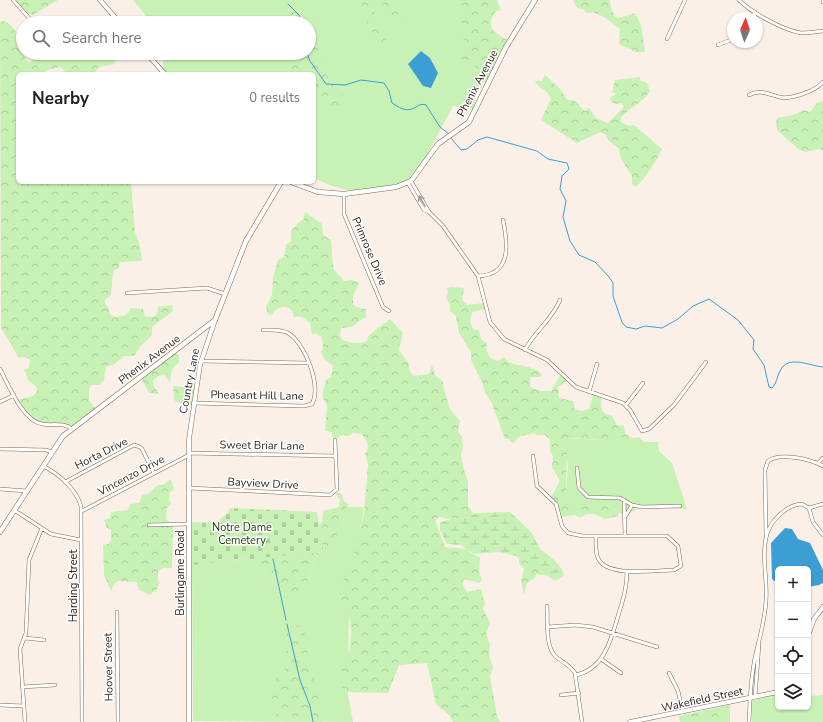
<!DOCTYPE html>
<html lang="en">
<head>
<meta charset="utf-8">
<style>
  body { margin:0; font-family:"Nunito Sans",sans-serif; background:#f2f2f2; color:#222 }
  .controls { position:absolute; right:12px; bottom:12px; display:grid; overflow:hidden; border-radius:6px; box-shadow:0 1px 3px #0004 }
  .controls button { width:36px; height:36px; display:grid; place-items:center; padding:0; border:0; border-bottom:1px solid #e0e0e0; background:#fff; color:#222; font:20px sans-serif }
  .compass { position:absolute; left:727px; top:12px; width:36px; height:36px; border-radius:50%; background:#fff; box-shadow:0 1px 3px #0004; rotate:3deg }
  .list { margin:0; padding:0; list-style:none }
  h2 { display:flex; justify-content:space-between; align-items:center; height:52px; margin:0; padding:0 16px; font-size:17px }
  h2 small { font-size:13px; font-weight:400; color:#767676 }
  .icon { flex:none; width:22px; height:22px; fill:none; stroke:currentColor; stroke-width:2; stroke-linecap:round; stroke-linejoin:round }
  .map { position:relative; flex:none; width:823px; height:722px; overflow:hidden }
  .search { position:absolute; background:#fff; box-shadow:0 1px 3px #0004; left:16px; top:16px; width:300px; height:44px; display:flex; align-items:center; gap:10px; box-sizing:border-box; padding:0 14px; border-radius:22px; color:#767676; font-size:15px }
  .panel { position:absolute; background:#fff; box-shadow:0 1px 3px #0004; left:16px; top:72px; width:300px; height:112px; border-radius:6px }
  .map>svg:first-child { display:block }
  .grass { fill:#c8f1b5 }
  .forest { fill:url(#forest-crowns) }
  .wetland { fill:url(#wetland-marsh) }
  .cemetery { fill:url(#cemetery-stones) }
  .water { fill:#3c9fd3 }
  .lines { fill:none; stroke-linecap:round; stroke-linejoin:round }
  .stream { stroke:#3c9fd3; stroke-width:1 }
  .minor-casing { stroke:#7f6856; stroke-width:4 }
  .tertiary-casing { stroke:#7f6856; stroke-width:5 }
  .secondary-casing { stroke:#7f6856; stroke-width:5.5 }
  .minor { stroke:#fff; stroke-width:3 }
  .tertiary { stroke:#fff; stroke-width:4 }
  .secondary { stroke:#fff; stroke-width:4.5 }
  .oneway { stroke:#a19d9a }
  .labels { text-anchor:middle; stroke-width:3; stroke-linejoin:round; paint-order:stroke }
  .street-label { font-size:11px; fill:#2f251e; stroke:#fff }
  .park-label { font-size:11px; fill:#1a3b04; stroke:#fff }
</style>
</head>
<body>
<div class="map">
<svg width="823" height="722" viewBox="0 0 823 722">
  <defs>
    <pattern id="forest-crowns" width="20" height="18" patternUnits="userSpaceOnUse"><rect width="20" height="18" fill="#c8f1b5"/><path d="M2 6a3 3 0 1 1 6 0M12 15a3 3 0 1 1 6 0" fill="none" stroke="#acce9b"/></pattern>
    <pattern id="wetland-marsh" width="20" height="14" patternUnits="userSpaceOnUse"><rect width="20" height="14" fill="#c8f1b5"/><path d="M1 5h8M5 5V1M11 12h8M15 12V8" fill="none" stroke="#acce9b"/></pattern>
    <pattern id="cemetery-stones" width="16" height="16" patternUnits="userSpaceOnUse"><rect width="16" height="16" fill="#c8f1b5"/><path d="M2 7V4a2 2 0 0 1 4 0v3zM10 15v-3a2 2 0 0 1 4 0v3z" fill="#acce9b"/></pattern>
  </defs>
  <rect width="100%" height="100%" fill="#fbf0e8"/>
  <path class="grass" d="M133,0h328l24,59 -12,50 -20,-3 -39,73c-16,5 -45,13 -61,12 -14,-2 -27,-7 -39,-13v-104h-146l-5,-6v-15h146v-30h-157z
    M639,437l5,5h14l1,9 13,12 15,46 -47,-2 -9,6h-12l-13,-8h-31l-9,-12 2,-26 -4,-25 2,-3c22,-1 43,3 64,3l2,-4z
    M349,507h15l-15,83 -1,104 5,28 -160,-1 -1,-156 58,-6 29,27 5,11 22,-11 9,-28 22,-23 6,-14 3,-13z
    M778,694v13h30v-11l15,-1v27h-71v-21z"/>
  <path class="forest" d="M12,0h46l-25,15 -7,-2z
    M360,0h11c2,6 3,13 6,19 4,10 16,23 6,34l-17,-33z
    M382,0h10l4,5 3,9 4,1v-5h3l1,7 -9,10 -9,-6z
    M456,0h41l4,10 -5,1c-13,18 -1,21 13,30l-21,43 -7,-3 -6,-15 -2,-1 -3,6c-7,-4 -8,-8 -9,-16 7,-6 1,-12 3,-20l-4,-4 2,-9 -2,-3z
    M573,0h37l1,8 4,9 4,1 16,-5 6,12 4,27h-9l-17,-8 1,-15 -16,-12 -11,-5 -6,1 -4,-4 -6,-1z
    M308,6l4,3c-1,3 -2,8 -1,12 1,5 5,9 7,14 2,8 4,33 8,39 6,13 19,18 21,33l-3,3 -9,-1 -1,-5 -2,3 -2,-3 -11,-2 -5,-5v-23h-28l-3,-14 -7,-6 33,-1v-30h-35l10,-8 17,-5z
    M4,21c19,9 14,29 24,41h2l16,-9 67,1 2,10 -16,3 -3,3 1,4h-30l-6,-7 -14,3 -6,4h-23v108h113l4,50 5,14 2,15 -22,1 -1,6 -5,2 -1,3 -2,22 -6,5v4l4,4 1,7c8,4 18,1 21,-7l12,1 2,7 9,1 3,-3 1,-7 14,-2 1,6 -21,16v8l-12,12 -6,9h-9l-12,9 -7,1 -2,14 -5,5h-7l-3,3v13l8,8 -24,19c-13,-7 -32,3 -43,-9 -5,-5 -9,-13 -13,-19l16,-4 4,-4 -1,-6 -8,-6 -4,-11 5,-1 1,-8 -5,-3 -6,1 -18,-30 -1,-306z
    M545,75l16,15 6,10h7l11,11 4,-3 7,10 12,5 16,-16 -3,-4 -5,1 -5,-2 -1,-4 6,-4 -4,-2 3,-12 25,-3v3l7,3 3,8c-8,13 -21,16 -29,27v4l8,4 5,-1 28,24c-6,13 -16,28 -26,38l-4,-3v-8l-11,-17 -2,-10 -11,-9 -2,-5 -6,-3 -23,11 -36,-23 10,-21c-4,-11 -12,-9 -16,-18h7z
    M823,101v50l-4,-2 -14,3 -7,-3 -21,-19 -1,-7 1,-5 16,-3 11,-5 6,2 7,-9z
    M305,212l17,12 1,11 8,5c1,7 1,23 3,29 2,4 7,7 10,12l7,-1 8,3 -6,13v8l3,3 10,2v9h-3l-11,9 -11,1 -1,7 2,5c8,2 17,5 25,1l2,-6 21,-16 13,14 -4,17 10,14v6l4,6 16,-2 3,-9 3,10 8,7 1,8 6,19 10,12 -2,10 4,6 1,9 -2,8 3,16 4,12v24l7,10 -27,3 -8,-2 -4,2v4l9,24 22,2 5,5 8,3 -1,15 3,8 -3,3 -15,-4 -2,5 5,8 14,-3 4,15 -2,5 7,14 -4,10 4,12 -1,10 4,13 -3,8 7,40 3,6h-47c-4,-10 -11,-12 -17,-18l-9,-41 -28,2 -11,28 -43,-1 -4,-9 1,-18 5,-8 3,-9 1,-16 -1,-14 -12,-17 -1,-6 15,-35 12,-46 4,-50 -3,-10c6,-8 1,-13 -3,-20l-9,-1 -3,3 -7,-1 -8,4 -3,-3v-4l-7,-1 2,-25 -5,-10 4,-16 5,-3 2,-11 -9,-7 -3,-7 2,-4 -1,-11 -5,-3h-5l-2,-11 -8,-6h-8c-1,-3 -1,-5 -3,-7 -5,-7 -17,-2 -19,5l-4,-1 -2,-7 6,-12 1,-18 5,-17 6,-3 2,-13 5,-2v-11l8,-9 4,-1z
    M451,287l13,1 -2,12 5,5 17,-2 1,6 -13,3 -2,9 3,8 6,1 2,10 6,3c-3,11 7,23 17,14 6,11 29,6 38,18l-2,2h-10v10l11,4h10l11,-18 6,7 -10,7 1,11 14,3 2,9 7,1 7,-2 5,-16 8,3c-2,11 -2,18 10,20l5,9 7,1 1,8 7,4 -2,4c-21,1 -42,-5 -64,-3l-2,3 3,10 -1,41 9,12h31l13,8 -1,3 -13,3 -11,-5h-8l-6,4 -5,-3 -15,2 -3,-10 -6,-10 9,-16 -8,-14 1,-11 -3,-5v-11l-5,-5h-9l-2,-2 -16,4 -4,6 -3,-1 -3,-4 -3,1 -14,-38 -6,-8 -2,-9 -12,-24v-8l-12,-19 -3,-17 -6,-5v-6l-4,-8 2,-4 -1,-5z
    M174,351l5,6v5l-7,7 -2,13 -6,-7 -5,1 -6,4 1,7 5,7 -10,-1 -6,-11 -4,-4z
    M173,386l22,2 -2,17h-10l-9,-5z
    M169,480h2l3,10 -4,2 -1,7 2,5 -4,4 -1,11 7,7 -1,42h-9l-5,3v9l2,2 -4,9 -3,1 -3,3 -11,-5 -2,-8 -19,-1 -4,3 -3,7 -7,-16 -1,-30 5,-1 3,-3v-11l-4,-2 -3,-8 6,-2 1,-6 17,-2 2,-6 9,-1 3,-8 6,-1 10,-9h5z
    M335,492l7,2 2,7 5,4 -3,3c-3,15 -8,33 -23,41l-4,-24 3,-3 1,-11 16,-4 1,-7z
    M535,547c9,4 29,18 29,29l-9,5 -7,-5 -12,-2v3l-9,6 -3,12 -3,-14 3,-12 -5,-6v-10z
    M320,552l-5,6 -9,28 -14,11h-8l-5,-11 -29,-27z
    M300,625l4,4 3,21 9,33 6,39h-8v-6h-37c-3,-10 -8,-24 -4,-34 3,-4 8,-8 12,-11l2,-43z
    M730,705v17h-50l-1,-6z"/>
  <path class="wetland" d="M510,512l22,21 11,22 14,18 -3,2 -38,-19 -17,-4 -25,2 -13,-9 -14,-1 -7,-14v-8l38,-9z"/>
  <path class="cemetery" d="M230,508l87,4 6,37 -3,3 -128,13v-43l23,1 13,-10z"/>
  <path class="water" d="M421,51l9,7 8,15 -7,15 -8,-2 -15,-22z
    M785,528l7,1 6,10 12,4 13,27v13l-4,2 -11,2v-18h-30v15l-6,-5 -1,-36z"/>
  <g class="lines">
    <path class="stream" d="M288,4l11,11 3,8
      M307,53l3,8 16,23 19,1 16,-5 23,3 5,8 3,12c23,16 22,-2 34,2l14,22 9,7
      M450,137l11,13 6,-1 11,-9 9,-3 50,14 11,8 19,4 2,6 -7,7 -2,13 6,12 -3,16 7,24 9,14 16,7 14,15 4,6v13l9,26 4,5 10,2 9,-3 17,2 16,-9 15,-13 16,-7 29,21 16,20 -1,9 11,16 5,22 3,1c5,-5 5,-12 8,-17 8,-17 29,-5 43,-4
      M273,559l13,61
      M287,624l13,56 10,26 3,16"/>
    <defs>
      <path id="minor" d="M13,0l17,19
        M739,0c13,13 44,30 62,33 7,0 15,-1 22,-2
        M823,0v2
        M751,18l4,-6
        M667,39l18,-39
        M718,45l15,-6
        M749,95c10,-6 19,-1 30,2 11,3 37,-6 44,-15
        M408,183l16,27 5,2 -18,-31
        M344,194v20l39,93 6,4
        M429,212l14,14 35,50 12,46 14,17 43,21 29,27 47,16 7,7 12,21 7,-2 25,-24 32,-43
        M478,276c34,-1 30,-32 25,-56
        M127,293l80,-5 18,6
        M525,350c9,-18 27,-30 35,-50
        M200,361l108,2
        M0,369c9,17 23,52 42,55 11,2 21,-2 30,5
        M589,392l8,-28
        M0,402l14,-7
        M193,403l111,3 8,-2c10,-18 -7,-61 -24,-71 -7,-4 -17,-3 -25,-3
        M626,405l17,-22
        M0,449l46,1 6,2
        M189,453l146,3
        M533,456l4,30 19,18 6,22 6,7 15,3h84l11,10 3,20 -7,4c-18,0 -68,8 -76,-12 -3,-6 -2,-15 -2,-22
        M818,463l5,-5
        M43,466c16,8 33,23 38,40l1,216
        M577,468l2,20 9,9 32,1 12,7 10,2 38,-1
        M65,482l69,-37 6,2 2,2 12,24
        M189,488l141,7 7,-6 -2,-49
        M0,489l27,2
        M624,500l1,36
        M809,508l4,14 10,13
        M14,510l37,24 30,6
        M82,511l107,-56
        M625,517l7,-12
        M149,525l40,-1
        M766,535l-1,-65 3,-9c12,-9 42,-2 55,5
        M547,606c1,14 -2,39 8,50 7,6 15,9 20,17l7,49
        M117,612l1,110
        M548,627l27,-2 18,2 64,20
        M25,638l19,2
        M601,659l20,14
        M669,673l9,18 5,21
        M576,675c28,-6 35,-35 42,-59 5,-16 9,-28 9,-45
        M22,687l33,-2
        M561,695l18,-2
        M755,697l4,-53
        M0,705l24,1
        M25,722l-5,-73 6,-16 3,-73 13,-32
        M749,722c1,-24 2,-49 8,-73 4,-16 8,-31 9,-48 2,-22 -6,-48 2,-70 5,-12 20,-27 34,-27l7,4 14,-4"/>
      <path id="tertiary" d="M100,0l20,23
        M146,53l19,21
        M808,636l6,-17 9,-12
        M189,722v-283l11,-74 15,-45
        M630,722l148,-30"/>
      <path id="secondary" d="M291,182l27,10 26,2 52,-7 15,-6 27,-37 31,-22 37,-75 29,-47
        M0,532l63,-96 152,-116 31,-79 35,-59"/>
    </defs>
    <use href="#minor" class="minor-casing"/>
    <use href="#tertiary" class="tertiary-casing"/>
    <use href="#secondary" class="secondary-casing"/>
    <use href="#minor" class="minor"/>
    <use href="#tertiary" class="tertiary"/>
    <use href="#secondary" class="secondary"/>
  </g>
  <defs><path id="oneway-shaft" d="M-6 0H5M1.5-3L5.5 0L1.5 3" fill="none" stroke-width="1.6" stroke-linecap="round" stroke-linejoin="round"/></defs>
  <use class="oneway" href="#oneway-shaft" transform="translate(422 201) rotate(-121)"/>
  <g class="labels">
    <g class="street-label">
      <text transform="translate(477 83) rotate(-62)" y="4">Phenix Avenue</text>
      <text transform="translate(370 251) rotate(67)" y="4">Primrose Drive</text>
      <text transform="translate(149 359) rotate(-37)" y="4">Phenix Avenue</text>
      <text transform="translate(189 381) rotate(-79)" y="4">Country Lane</text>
      <text transform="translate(257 395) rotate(1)" y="4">Pheasant Hill Lane</text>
      <text transform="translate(262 445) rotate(1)" y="4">Sweet Briar Lane</text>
      <text transform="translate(101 453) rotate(-27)" y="4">Horta Drive</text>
      <text transform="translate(131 475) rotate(-28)" y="4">Vincenzo Drive</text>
      <text transform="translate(263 483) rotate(3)" y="4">Bayview Drive</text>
      <text transform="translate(180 573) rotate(-90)" y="4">Burlingame Road</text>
      <text transform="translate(73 586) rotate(-90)" y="4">Harding Street</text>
      <text transform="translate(108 667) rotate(-91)" y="4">Hoover Street</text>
      <text transform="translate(702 699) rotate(-12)" y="4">Wakefield Street</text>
    </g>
    <g class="park-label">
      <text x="242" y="531">Notre Dame<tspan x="242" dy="13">Cemetery</tspan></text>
    </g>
  </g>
</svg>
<div class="controls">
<button>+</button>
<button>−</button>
<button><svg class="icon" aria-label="locate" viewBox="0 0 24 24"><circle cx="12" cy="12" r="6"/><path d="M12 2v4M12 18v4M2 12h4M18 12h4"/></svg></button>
<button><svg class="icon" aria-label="layers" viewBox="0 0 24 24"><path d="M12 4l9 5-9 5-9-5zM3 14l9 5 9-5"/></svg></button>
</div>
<svg class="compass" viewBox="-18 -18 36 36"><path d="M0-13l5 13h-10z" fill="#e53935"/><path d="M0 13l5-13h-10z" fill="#767676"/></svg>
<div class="search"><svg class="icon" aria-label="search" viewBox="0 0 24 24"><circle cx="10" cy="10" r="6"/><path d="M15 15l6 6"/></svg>Search here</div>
<section class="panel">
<h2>Nearby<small>0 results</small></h2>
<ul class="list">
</ul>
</section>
</div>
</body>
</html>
